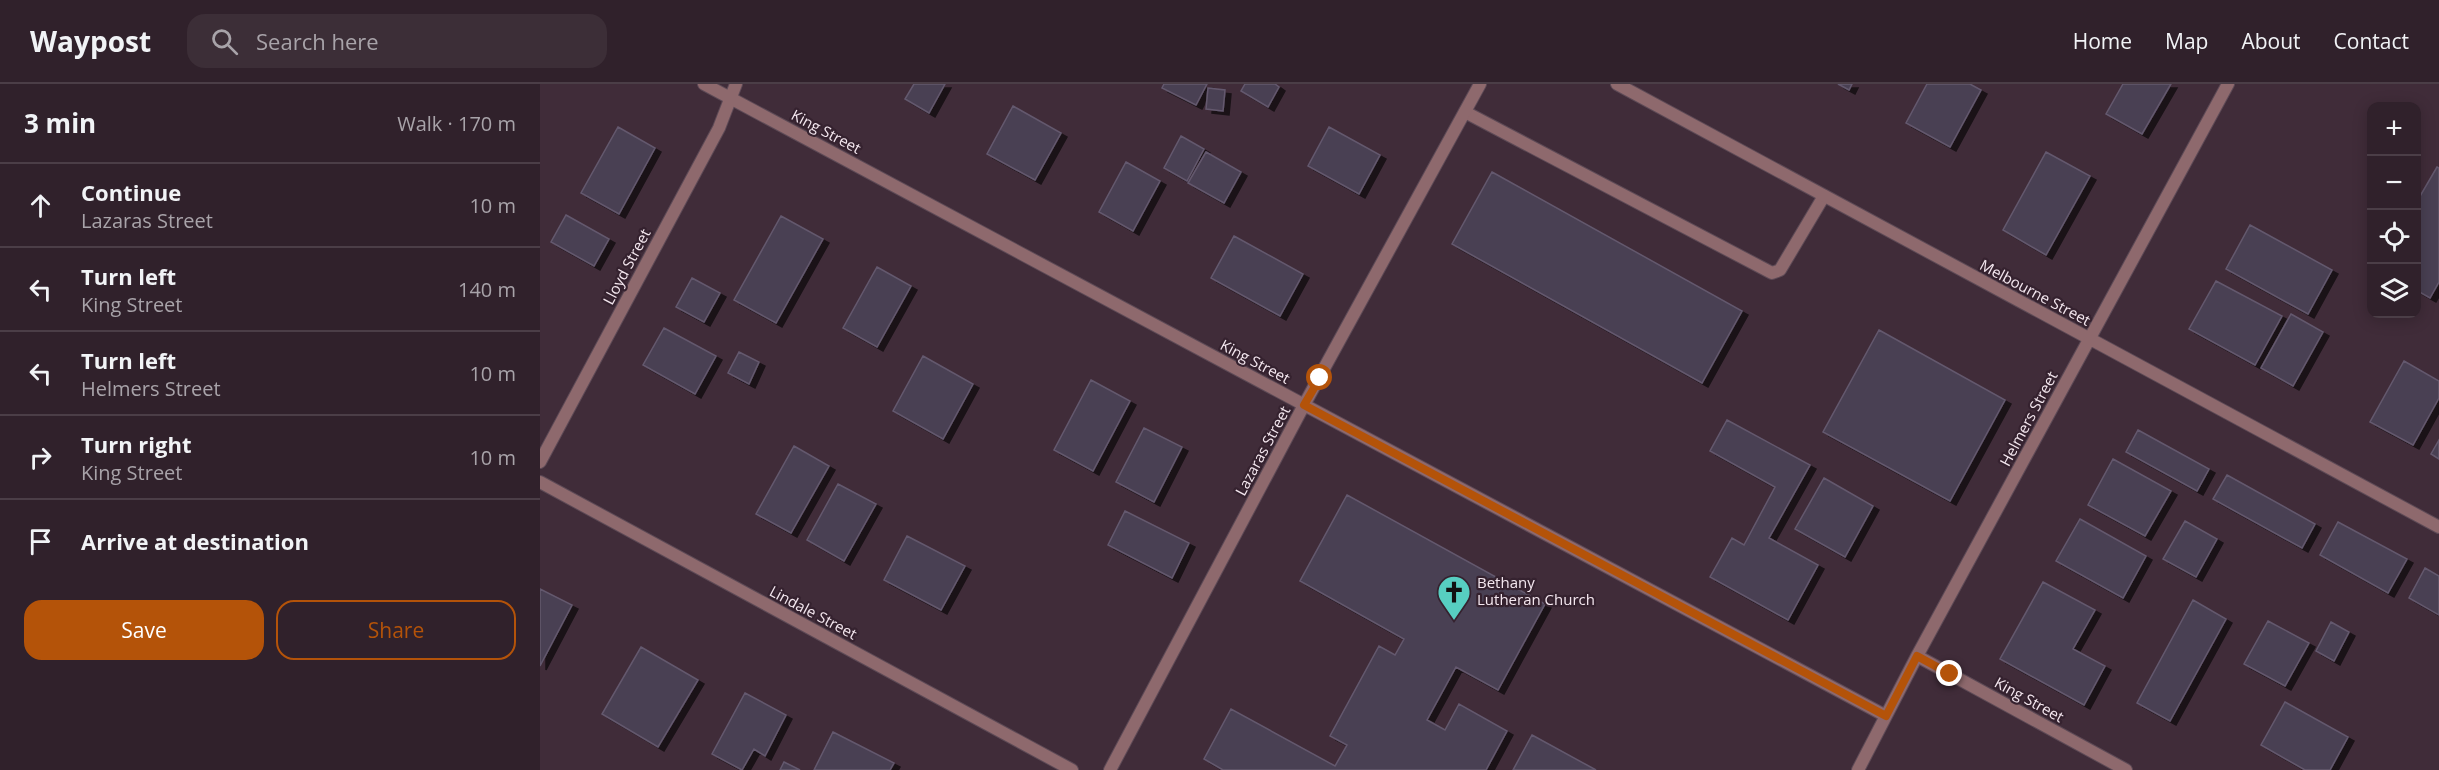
<!DOCTYPE html>
<html lang="en">
<head>
<meta charset="utf-8">
<style>
  body { margin:0; font-family:"Open Sans",sans-serif; background:#3c2e37; color:#f1f3f6 }
  .controls { position:absolute; right:18px; top:18px; display:grid; overflow:hidden; border-radius:12px; box-shadow:0 3px 15px #0003 }
  .controls button { width:54px; height:54px; display:grid; place-items:center; padding:0; border:0; border-bottom:2px solid #4b3e47; background:#30212b; color:#f1f3f6; font:30px sans-serif }
  .stop { position:absolute; width:18px; height:18px; margin:-14px; border:4px solid #b45309; border-radius:50%; background:#fff }
  .stop.end { background:#b45309; border-color:#fff; box-shadow:0 2px 6px #0008 }
  .list { margin:0; padding:0; list-style:none }
  h2 { display:flex; justify-content:space-between; align-items:center; height:78px; margin:0; padding:0 24px; font-size:26px }
  h2 small { font-size:20px; font-weight:400; color:#a8a3a9 }
  .list li { display:grid; grid-template-columns:39px 1fr auto; gap:18px; align-items:center; box-sizing:border-box; height:84px; padding:0 24px; border-top:2px solid #4b3e47 }
  .list b { display:block; font-size:22px; white-space:nowrap }
  .list p { margin:0; font-size:20px; white-space:nowrap; color:#a8a3a9 }
  .list em { font-size:20px; font-style:normal; color:#a8a3a9 }
  .actions { display:flex; gap:12px; padding:18px 24px }
  .actions a { flex:1; padding:14px 0; border:2px solid #b45309; border-radius:18px; text-align:center; font-size:21px; color:#b45309 }
  .actions .main { background:#b45309; color:#fff }
  .icon { flex:none; width:33px; height:33px; fill:none; stroke:currentColor; stroke-width:2; stroke-linecap:round; stroke-linejoin:round }
  .map { position:relative; flex:none; width:1899px; height:686px; overflow:hidden }
  header { display:flex; align-items:center; gap:36px; box-sizing:border-box; height:84px; padding:0 30px; background:#30212b; border-bottom:2px solid #4b3e47 }
  header strong { font-size:28px }
  nav { display:flex; gap:33px; margin-inline-start:auto; font-size:21px }
  .search { width:420px; height:54px; background:#3c2e37; display:flex; align-items:center; gap:15px; box-sizing:border-box; padding:0 21px; border-radius:18px; color:#a8a3a9; font-size:22px }
  main { display:flex }
  aside { flex:1; background:#30212b }
  .map>svg:first-child { display:block }
  .building { fill:#4a4053; stroke:#64596e; stroke-width:1.5; filter:url(#shadow) }
  .lines { fill:none; stroke-linecap:round; stroke-linejoin:round }
  .lane-casing { stroke:#5d4a56; stroke-width:14 }
  .street-casing { stroke:#5d4a56; stroke-width:14 }
  .lane { stroke:#8e696d; stroke-width:12 }
  .street { stroke:#8e696d; stroke-width:12 }
  .route { stroke:#b45309; stroke-width:8 }
  .labels { text-anchor:middle; stroke-width:4.5; stroke-linejoin:round; paint-order:stroke }
  .street-label { font-size:15px; fill:#f4e7ef; stroke:#35222f }
  .poi-label { font-size:15px; fill:#f4e7ef; stroke:#35222f; text-anchor:start }
</style>
</head>
<body>
<header>
<strong>Waypost</strong>
<div class="search"><svg class="icon" aria-label="search" viewBox="0 0 24 24"><circle cx="10" cy="10" r="6"/><path d="M15 15l6 6"/></svg>Search here</div>
<nav><a>Home</a><a>Map</a><a>About</a><a>Contact</a></nav>
</header>
<main>
<aside>
<h2>3 min<small>Walk · 170 m</small></h2>
<ul class="list">
<li><svg class="icon" aria-label="ahead" viewBox="0 0 24 24"><path d="M12 20V5M6 11l6-6 6 6"/></svg><div><b>Continue</b><p>Lazaras Street</p></div><em>10 m</em></li>
<li><svg class="icon" aria-label="left" viewBox="0 0 24 24"><path d="M17 20v-9H6M10 6l-5 5 5 5"/></svg><div><b>Turn left</b><p>King Street</p></div><em>140 m</em></li>
<li><svg class="icon" aria-label="left" viewBox="0 0 24 24"><path d="M17 20v-9H6M10 6l-5 5 5 5"/></svg><div><b>Turn left</b><p>Helmers Street</p></div><em>10 m</em></li>
<li><svg class="icon" aria-label="right" viewBox="0 0 24 24"><path d="M7 20v-9h11M14 6l5 5-5 5"/></svg><div><b>Turn right</b><p>King Street</p></div><em>10 m</em></li>
<li><svg class="icon" aria-label="arrive" viewBox="0 0 24 24"><path d="M6 21V4h12l-3 4 3 4H6"/></svg><div><b>Arrive at destination</b></div></li>
</ul>
<div class="actions"><a class="main">Save</a><a>Share</a></div>
</aside>
<div class="map">
<svg width="1899" height="686" viewBox="0 0 1899 686">
  <defs>
    <filter id="shadow"><feDropShadow dx="6" dy="4" stdDeviation="0" flood-color="#0009"/></filter>
  </defs>
  <rect width="100%" height="100%" fill="#402c39"/>
  <path class="building" d="M374,0h31l-16,29 -24,-14z
    M624,0h43l-11,21 -34,-17z
    M705,0h30l4,3 -11,20 -27,-16z
    M1298,0h14l-3,6z
    M1387,0h43l11,6 -31,57 -44,-24z
    M1583,0h48l-29,50 -36,-20z
    M668,4l17,2 -2,21 -17,-2z
    M473,22l48,27 -26,47 -48,-26z
    M78,43l37,21 -36,66 -38,-21z
    M789,43l51,28 -21,39 -51,-28z
    M641,52l23,13 -17,32 -23,-13z
    M666,68l35,20 -17,31 -36,-20z
    M1506,68l44,24 -44,79 -43,-25z
    M586,78l34,19 -27,50 -34,-19z
    M1897,83l2,1v114l-9,16 -14,-8v-87z
    M952,88l250,139 -40,72 -250,-139z
    M26,131l43,24 -15,27 -43,-24z
    M241,132l42,23 -47,84 -42,-23z
    M1710,141l82,45 -24,44 -82,-45z
    M694,152l69,38 -23,42 -69,-38z
    M337,183l34,19 -34,61 -34,-19z
    M152,194l28,15 -16,29 -28,-15z
    M1676,197l66,35 -27,49 -66,-36z
    M1751,230l32,18 -30,54 -32,-18z
    M124,244l52,28 -21,38 -52,-29z
    M1339,246l126,70 -55,101 -127,-69z
    M199,268l20,10 -10,22 -21,-11z
    M383,272l50,28 -30,55 -50,-28z
    M1864,277l35,20v17l-26,47 -43,-23z
    M551,296l39,21 -37,70 -39,-21z
    M1187,336l83,45 -41,73 49,27 -30,55 -78,-43 22,-39 12,7 31,-58 -65,-36z
    M604,344l38,19 -28,55 -38,-20z
    M1598,346l71,39 -12,22 -71,-39z
    M1899,356v19l-8,-5z
    M254,362l35,20 -38,67 -35,-19z
    M1573,375l58,32 -26,45 -57,-31z
    M1687,391l88,49 -13,24 -89,-49z
    M1284,394l49,28 -28,51 -50,-28z
    M298,400l38,20 -32,57 -37,-21z
    M807,411l198,109 -47,86 -42,-23 -29,53 18,10 14,-26 48,27 -21,39h-263l-19,-11 27,-50 104,57 12,-21 -17,-9 49,-90 16,9 9,-16 -104,-58z
    M585,427l64,32 -17,35 -64,-33z
    M1540,435l66,37 -23,42 -67,-37z
    M1645,437l32,18 -21,38 -33,-18z
    M1798,438l69,37 -19,34 -68,-38z
    M367,452l58,30 -24,44 -57,-30z
    M1885,484l14,8v39l-30,-17z
    M1503,498l52,28 -22,39 32,17 -21,39 -84,-46z
    M0,505l32,16 -32,61z
    M1653,516l33,19 -56,102 -33,-18z
    M1728,537l41,22 -24,43 -41,-22z
    M1791,538l18,10 -15,29 -18,-10z
    M101,563l57,33 -40,67 -56,-33z
    M205,609l41,22 -21,41 -11,-7 -12,21 -30,-16z
    M1745,618l63,35 -18,33h-25l-44,-25z
    M293,648l61,31 -4,7h-76z
    M992,651l64,35h-83z
    M244,678l16,8h-20z"/>
  <g class="lines">
    <defs>
      <path id="lane" d="M925,28l307,161 8,-3 44,-74"/>
      <path id="street" d="M164,0l1182,632
        M1077,0l822,443
        M0,378l179,-334 17,-44
        M0,398l532,288
        M1377,572l209,114
        M570,686l194,-365 176,-321
        M1318,686l59,-114 311,-572"/>
    </defs>
    <use href="#lane" class="lane-casing"/>
    <use href="#street" class="street-casing"/>
    <use href="#lane" class="lane"/>
    <use href="#street" class="street"/>
  </g>
  <g class="lines">
    <path class="route" d="M780,294l-16,27 582,311 31,-60 33,18"/>
  </g>
  <defs>
    <symbol id="church-pin" viewBox="-11 -11 22 30"><path d="M0 17L-7.5 6A9.5 9.5 0 1 1 7.5 6Z" fill="#57cec1" stroke="#35222f"/><path d="M-1.2-6h2.4v3.5h3.3v2.4h-3.3V6h-2.4V-.1h-3.3v-2.4h3.3Z" fill="#111"/></symbol>
  </defs>
  <g fill-rule="evenodd">
    <use href="#church-pin" x="895" y="489" width="38" height="52"/>
  </g>
  <g class="labels">
    <g class="street-label">
      <text transform="translate(286 48) rotate(28)" y="5">King Street</text>
      <text transform="translate(87 183) rotate(-62)" y="5">Lloyd Street</text>
      <text transform="translate(1495 209) rotate(28)" y="5">Melbourne Street</text>
      <text transform="translate(715 278) rotate(28)" y="5">King Street</text>
      <text transform="translate(1489 335) rotate(-62)" y="5">Helmers Street</text>
      <text transform="translate(723 367) rotate(-62)" y="5">Lazaras Street</text>
      <text transform="translate(273 529) rotate(28)" y="5">Lindale Street</text>
      <text transform="translate(1489 616) rotate(29)" y="5">King Street</text>
    </g>
    <g class="poi-label">
      <text x="937" y="504">Bethany<tspan x="937" dy="17">Lutheran Church</tspan></text>
    </g>
  </g>
</svg>
<div class="controls">
<button>+</button>
<button>−</button>
<button><svg class="icon" aria-label="locate" viewBox="0 0 24 24"><circle cx="12" cy="12" r="6"/><path d="M12 2v4M12 18v4M2 12h4M18 12h4"/></svg></button>
<button><svg class="icon" aria-label="layers" viewBox="0 0 24 24"><path d="M12 4l9 5-9 5-9-5zM3 14l9 5 9-5"/></svg></button>
</div>
<div class="stop" style="left:780px;top:294px"></div>
<div class="stop end" style="left:1410px;top:590px"></div>
</div>
</main>
</body>
</html>
